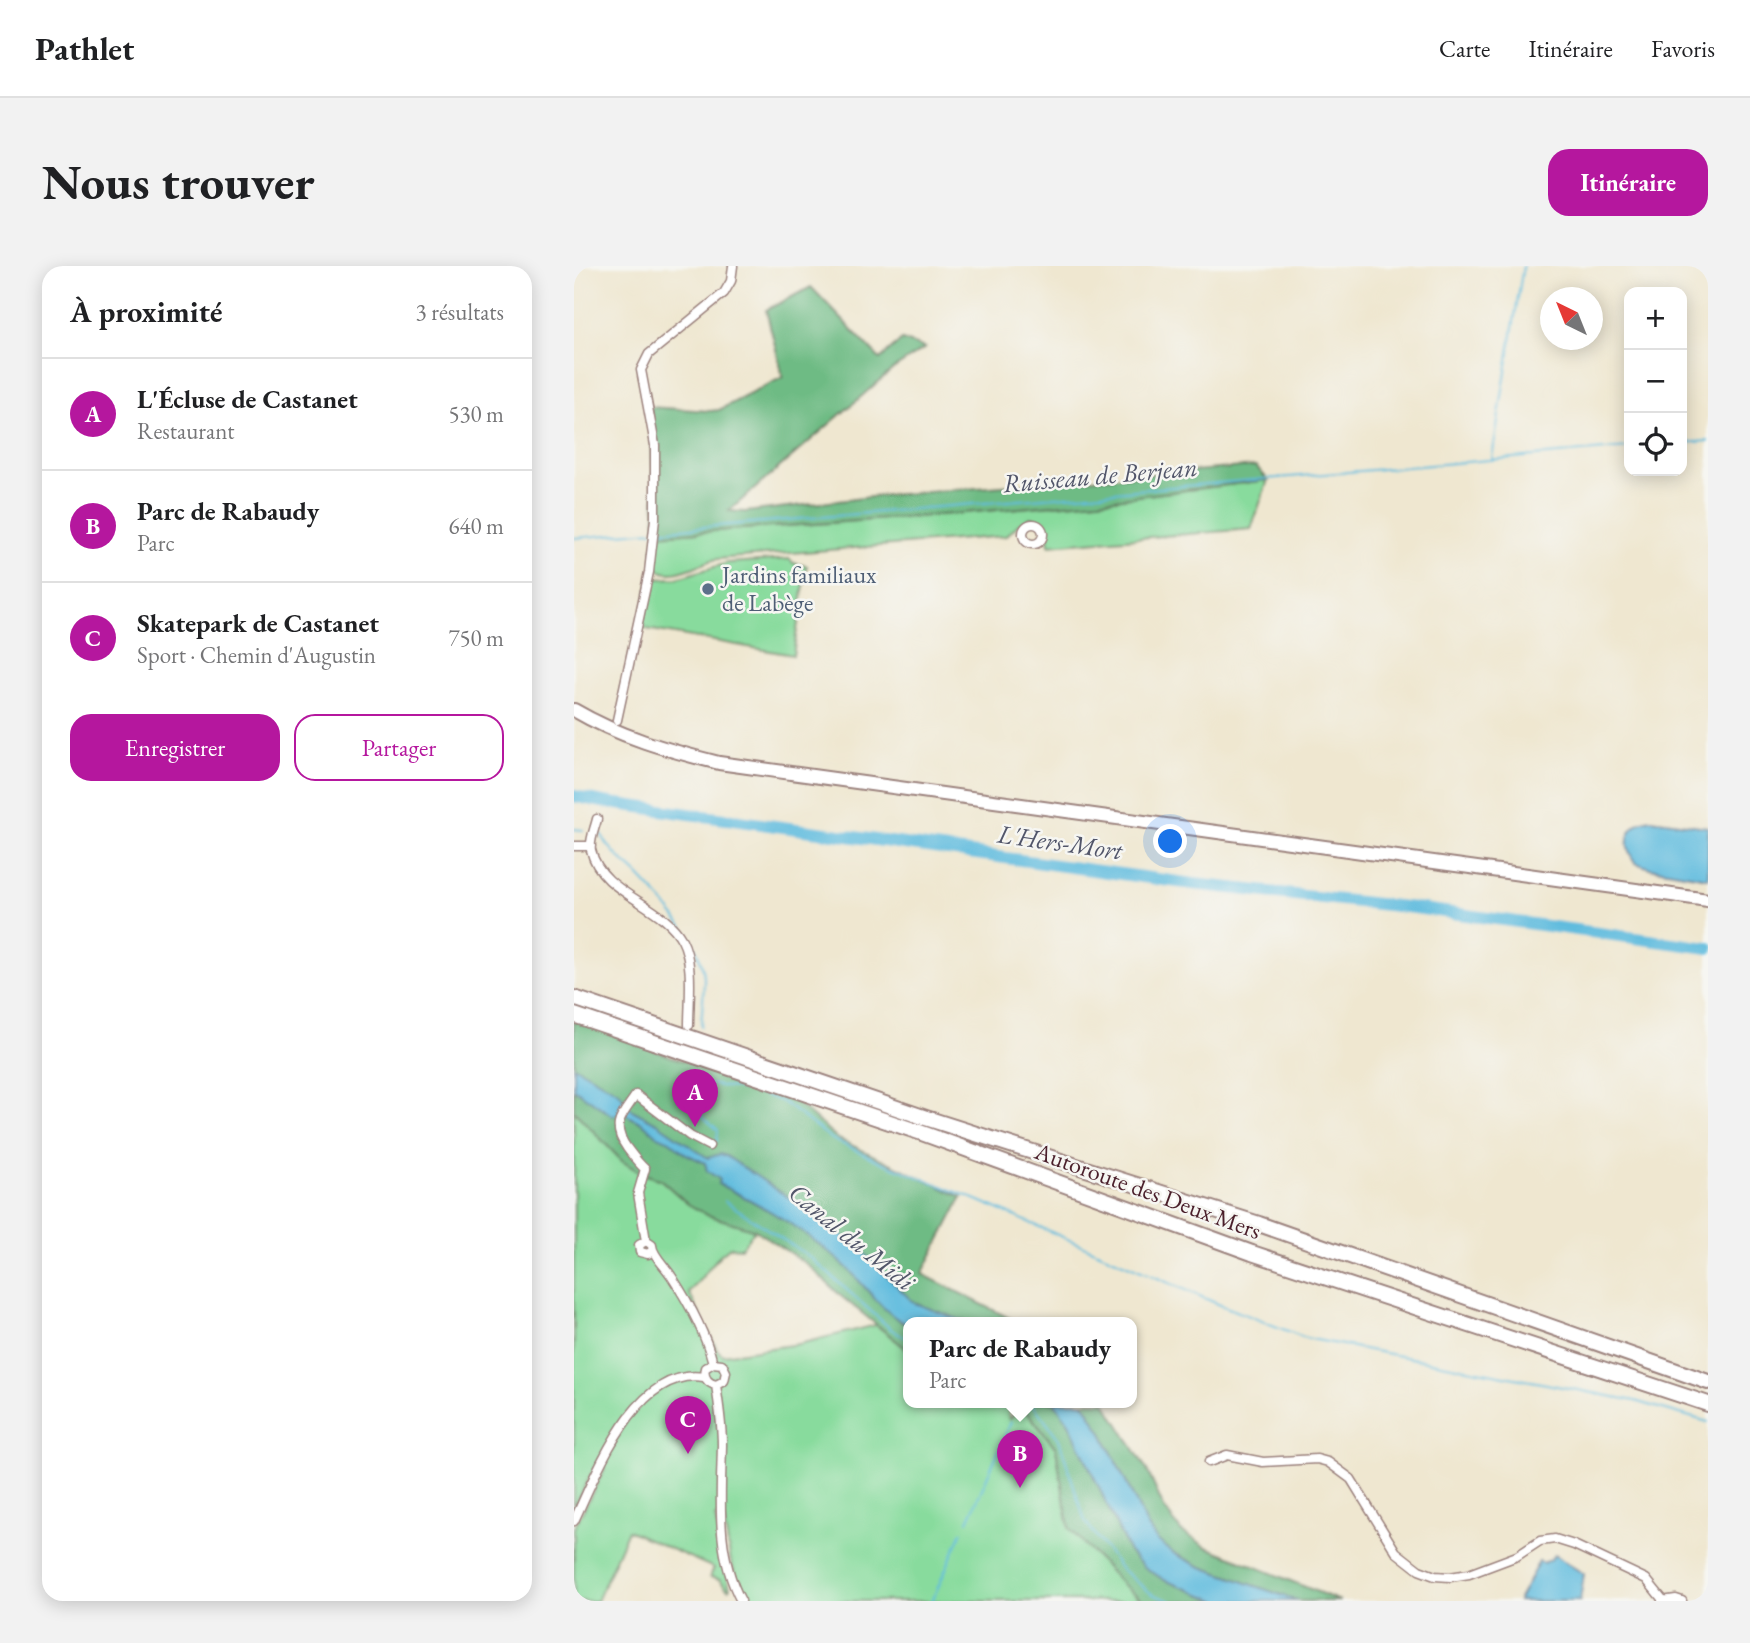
<!DOCTYPE html>
<html lang="fr">
<head>
<meta charset="utf-8">
<style>
  body { margin:0; font-family:"EB Garamond",serif; background:#f2f2f2; color:#202124 }
  .controls { position:absolute; right:21px; top:21px; display:grid; overflow:hidden; border-radius:14px; box-shadow:0 4px 18px #0003 }
  .controls button { width:63px; height:63px; display:grid; place-items:center; padding:0; border:0; border-bottom:2px solid #e0e0e0; background:#fff; color:#202124; font:35px sans-serif }
  .compass { position:absolute; left:966px; top:21px; width:63px; height:63px; border-radius:50%; background:#fff; box-shadow:0 4px 18px #0003; rotate:317deg }
  .you { position:absolute; left:597px; top:576px; width:24px; height:24px; margin:-18px; border:5px solid #fff; border-radius:50%; background:#1a73e8; box-shadow:0 0 0 10px #1a73e833 }
  .badge { display:grid; place-items:center; width:46px; height:46px; border-radius:50%; background:#b5179e; color:#fff; font-size:23px; font-weight:700 }
  .pin { position:absolute; translate:-50% -58px; filter:drop-shadow(0 2px 4px #0008) }
  .pin::after { content:''; position:absolute; top:37px; width:24px; height:21px; background:inherit; clip-path:polygon(0 0,100% 0,50% 100%) }
  .popup { position:absolute; left:329px; top:1051px; width:234px; height:91px; box-sizing:border-box; display:grid; place-content:center; border-radius:14px; background:#fff; filter:drop-shadow(0 2px 5px #0005); font-size:23px; white-space:nowrap; color:#757577 }
  .popup b { font-size:26px; color:#202124 }
  .popup::after { content:''; position:absolute; left:50%; top:100%; margin-left:-14px; border:14px solid transparent; border-top-color:#fff }
  .list { margin:0; padding:0; list-style:none }
  h2 { display:flex; justify-content:space-between; align-items:center; height:91px; margin:0; padding:0 28px; font-size:30px }
  h2 small { font-size:23px; font-weight:400; color:#757577 }
  .list li { display:grid; grid-template-columns:46px 1fr auto; gap:21px; align-items:center; box-sizing:border-box; height:112px; padding:0 28px; border-top:2px solid #e0e0e0 }
  .list b { display:block; font-size:26px; white-space:nowrap }
  .list p { margin:0; font-size:23px; white-space:nowrap; color:#757577 }
  .list em { font-size:23px; font-style:normal; color:#757577 }
  .actions { display:flex; gap:14px; padding:21px 28px }
  .actions a { flex:1; padding:16px 0; border:2px solid #b5179e; border-radius:21px; text-align:center; font-size:24px; color:#b5179e }
  .actions .main { background:#b5179e; color:#fff }
  .icon { flex:none; width:38px; height:38px; fill:none; stroke:currentColor; stroke-width:2; stroke-linecap:round; stroke-linejoin:round }
  .map { position:relative; flex:none; width:1134px; height:1335px; overflow:hidden; border-radius:21px }
  header { display:flex; align-items:center; gap:42px; box-sizing:border-box; height:98px; padding:0 35px; background:#fff; border-bottom:2px solid #e0e0e0 }
  header strong { font-size:33px }
  nav { display:flex; gap:38px; margin-inline-start:auto; font-size:24px }
  .intro { display:flex; align-items:center; justify-content:space-between; box-sizing:border-box; height:168px; padding:0 42px }
  h1 { margin:0; font-size:49px }
  .button { padding:18px 32px; border-radius:21px; background:#b5179e; color:#fff; font-size:24px; font-weight:700 }
  main { display:flex; gap:42px; padding:0 42px }
  aside { flex:1; background:#fff; border-radius:21px; box-shadow:0 4px 18px #0003 }
  .map>svg:first-child { display:block }
  .green { fill:#88db9d; stroke:#697d64; stroke-width:2 }
  .forest { fill:#6ebb84; stroke:#5c6d58; stroke-width:2 }
  .water { fill:#60bcde; stroke:#556e84; stroke-width:2 }
  .lines { fill:none; stroke-linecap:round; stroke-linejoin:round }
  .stream { stroke:#60bcde; stroke-width:2 }
  .river { stroke:#60bcde; stroke-width:12 }
  .street-casing { stroke:#9c837e; stroke-width:11 }
  .primary-casing { stroke:#9c837e; stroke-width:16 }
  .highway-casing { stroke:#9c837e; stroke-width:18 }
  .street { stroke:#fff; stroke-width:8 }
  .primary { stroke:#fff; stroke-width:12 }
  .highway { stroke:#fff; stroke-width:14 }
  .service-dot { fill:#5c6f8a; stroke:#f6f6f2; stroke-width:2.5 }
  .labels { text-anchor:middle; stroke-width:5; stroke-linejoin:round; paint-order:stroke }
  .service-label { font-size:24px; fill:#4e5e75; stroke:#f6f6f2; text-anchor:start }
  .street-label { font-size:24px; fill:#4a1f2b; stroke:#f6f6f2 }
  .water-label { font-size:26px; font-style:italic; fill:#52566a; stroke:#f6f6f2 }
</style>
</head>
<body>
<header>
<strong>Pathlet</strong>
<nav><a>Carte</a><a>Itinéraire</a><a>Favoris</a></nav>
</header>
<div class="intro"><h1>Nous trouver</h1><a class="button">Itinéraire</a></div>
<main>
<aside>
<h2>À proximité<small>3 résultats</small></h2>
<ul class="list">
<li><span class="badge">A</span><div><b>L'Écluse de Castanet</b><p>Restaurant</p></div><em>530 m</em></li>
<li><span class="badge">B</span><div><b>Parc de Rabaudy</b><p>Parc</p></div><em>640 m</em></li>
<li><span class="badge">C</span><div><b>Skatepark de Castanet</b><p>Sport · Chemin d'Augustin</p></div><em>750 m</em></li>
</ul>
<div class="actions"><a class="main">Enregistrer</a><a>Partager</a></div>
</aside>
<div class="map">
<svg width="1134" height="1335" viewBox="0 0 1134 1335">
  <rect width="100%" height="100%" fill="#f6f6f2"/>
  <filter id="ink" filterUnits="userSpaceOnUse"><feTurbulence type="fractalNoise" baseFrequency=".0143" numOctaves="2"/><feDisplacementMap in="SourceGraphic" scale="14" xChannelSelector="R" yChannelSelector="G"/><feConvolveMatrix kernelMatrix="1 2 1 2 8 2 1 2 1" color-interpolation-filters="sRGB"/></filter>
  <filter id="wash" filterUnits="userSpaceOnUse"><feTurbulence type="fractalNoise" baseFrequency=".00686" numOctaves="4" result="noise"/><feDisplacementMap in="SourceGraphic" scale="28" xChannelSelector="R" yChannelSelector="G"/><feGaussianBlur stdDeviation="1.57" result="paint"/><feColorMatrix in="noise" values="0 0 0 0 0 0 0 0 0 0 0 0 0 0 0 0 0 1.4 0 .05"/><feComposite in="paint" operator="in"/></filter>
  <g filter="url(#wash)">
    <rect width="100%" height="100%" fill="#efe7d0"/>
    <path class="green" d="M694,214l-17,49 -202,16c-2,-14 -2,-23 -18,-28l-11,6 -14,13 -265,21c-9,1 -19,1 -28,3 -15,4 -50,26 -59,2 -3,-8 1,-19 2,-27l273,-19 169,-15z
      M216,293l3,4 14,3 -14,89 -152,-27 8,-46 3,-3 25,-1 51,-15z
      M0,845l48,50 19,12 20,7 27,24 67,26 -14,18 -11,-1 -10,8 -31,38 28,57 6,5 76,-11 77,-19 32,25v52h99l2,18 12,-15 35,43 13,80 54,57 16,13 -1,3h-393l-14,-39 -8,-46 -8,1 15,71 -2,1 -8,-9 -10,-3 4,-9 -86,-38 -31,71h-23v-73l31,-60 -8,-5 -23,45z"/>
    <path class="forest" d="M237,21l69,72 22,-19 23,8 -32,21 -164,142 16,1 143,-17 368,-29 12,14 -170,21 -169,15 -273,19 -6,-128 60,4 9,-1 64,-33 -17,-67z
      M0,753l101,39 113,37 50,44 124,58 -40,77 95,48h-51l-52,-19 -13,19 7,3v25l-66,-53 -34,-32 -53,-35 -48,-15 -19,-11 -27,-24 -20,-7 -19,-12 -48,-50z
      M445,1136h35l15,21 60,129c25,26 56,36 89,49h-74l-21,-16 -54,-57 -13,-80z
      M509,1136h22l42,68 17,38 17,23 26,16 133,54h-42l-99,-35 -26,-13 -16,-13 -10,-15 -44,-90z"/>
    <path class="water" d="M1077,553l57,8v51l-58,-10 -14,-5c-15,-18 -9,-40 15,-44z
      M0,800l45,26 13,18 25,13 45,31 6,4 12,-4 6,2 103,68 33,27 52,52 52,19h-58v3c-27,-13 -42,-39 -63,-59 -38,-35 -80,-60 -127,-82l1,-5 -12,-8 -2,-8 -21,-10 -14,-12 -12,-5 -16,-13 -21,-11 -8,4 -39,-27z
      M480,1136h29l20,33 44,90 10,15 16,13 26,13 99,35h-80l-54,-21 -21,-14 -14,-14 -60,-129z
      M980,1289l30,19 -4,27h-62l21,-40 4,2 7,-3z"/>
    <g class="lines">
      <path class="stream" d="M1108,177l26,-2
        M918,192l31,-192
        M83,265l972,-83
        M0,272l78,-7
        M0,563l9,1
        M27,568c9,17 22,27 36,40 23,24 65,68 67,103 0,16 -2,33 -3,49
        M122,809l-2,34 24,21 -1,11
        M121,816l59,9 29,11 49,37 49,23 96,38 241,104 88,34 329,63 73,21
        M151,935l86,57 81,72 16,9
        M457,1136l28,37 26,82 35,47 32,26 19,7
        M394,1255l43,-99
        M358,1335l30,-69"/>
      <path class="river" d="M0,530l29,6 590,82 222,24 293,40"/>
    </g>
  </g>
  <g filter="url(#ink)">
    <g class="lines">
      <defs>
        <path id="street" d="M449 268a10 10 0 1 1 20 0a10 10 0 1 1-20 0Z
          M43,454l32,-148 6,-53v-74l-14,-75 8,-16 75,-61 7,-12 2,-15
          M23,553c-2,9 -8,22 -6,31 10,44 71,53 91,90 12,23 7,59 7,85
          M0,580h17
          M72,975l-8,-48 7,-24c-7,-6 -12,-13 -18,-21 -17,-24 -5,-32 9,-53l54,41 19,10
          M72,975l6,4c0,10 14,22 20,32 17,26 33,55 41,86
          M72,975l-7,4 1,7 8,2 4,-3
          M139,1097l9,1 4,8 -2,9 -8,4
          M139,1097l-8,5c-2,9 2,15 11,17
          M142,1119c3,20 6,40 6,60 -1,52 -7,108 19,156
          M635,1196l18,-7 36,7 54,-3 11,3 23,17 45,73 23,18 16,6 15,1 19,-3 48,-18 23,-15 15,-2 19,6 72,34 17,21
          M0,1255c23,-49 62,-155 130,-144
          M1088,1335l14,-2 6,2"/>
        <path id="primary" d="M0,444c46,27 93,40 145,53l989,137"/>
        <path id="highway" d="M0,732l352,120 333,106 449,158
          M0,749l348,118 330,120 456,151"/>
      </defs>
      <use href="#street" class="street-casing"/>
      <use href="#primary" class="primary-casing"/>
      <use href="#highway" class="highway-casing"/>
      <use href="#street" class="street"/>
      <use href="#primary" class="primary"/>
      <use href="#highway" class="highway"/>
    </g>
  </g>
  <circle class="service-dot" cx="134" cy="323" r="7"/>
  <g class="labels">
    <g class="service-label">
      <text x="148" y="317">Jardins familiaux<tspan x="148" dy="28">de Labège</tspan></text>
    </g>
    <g class="street-label">
      <text transform="translate(574 925) rotate(20)" y="8">Autoroute des Deux Mers</text>
    </g>
    <g class="water-label">
      <text transform="translate(526 209) rotate(-5)" y="9">Ruisseau de Berjean</text>
      <text transform="translate(486 576) rotate(8)" y="9">L'Hers-Mort</text>
      <text transform="translate(278 971) rotate(39)" y="9">Canal du Midi</text>
    </g>
  </g>
</svg>
<div class="controls">
<button>+</button>
<button>−</button>
<button><svg class="icon" aria-label="locate" viewBox="0 0 24 24"><circle cx="12" cy="12" r="6"/><path d="M12 2v4M12 18v4M2 12h4M18 12h4"/></svg></button>
</div>
<svg class="compass" viewBox="-18 -18 36 36"><path d="M0-13l5 13h-10z" fill="#e53935"/><path d="M0 13l5-13h-10z" fill="#757577"/></svg>
<div class="you"></div>
<div class="pin badge" style="left:121px;top:861px">A</div>
<div class="pin badge" style="left:446px;top:1222px">B</div>
<div class="popup"><b>Parc de Rabaudy</b>Parc</div>
<div class="pin badge" style="left:114px;top:1188px">C</div>
</div>
</main>
</body>
</html>
